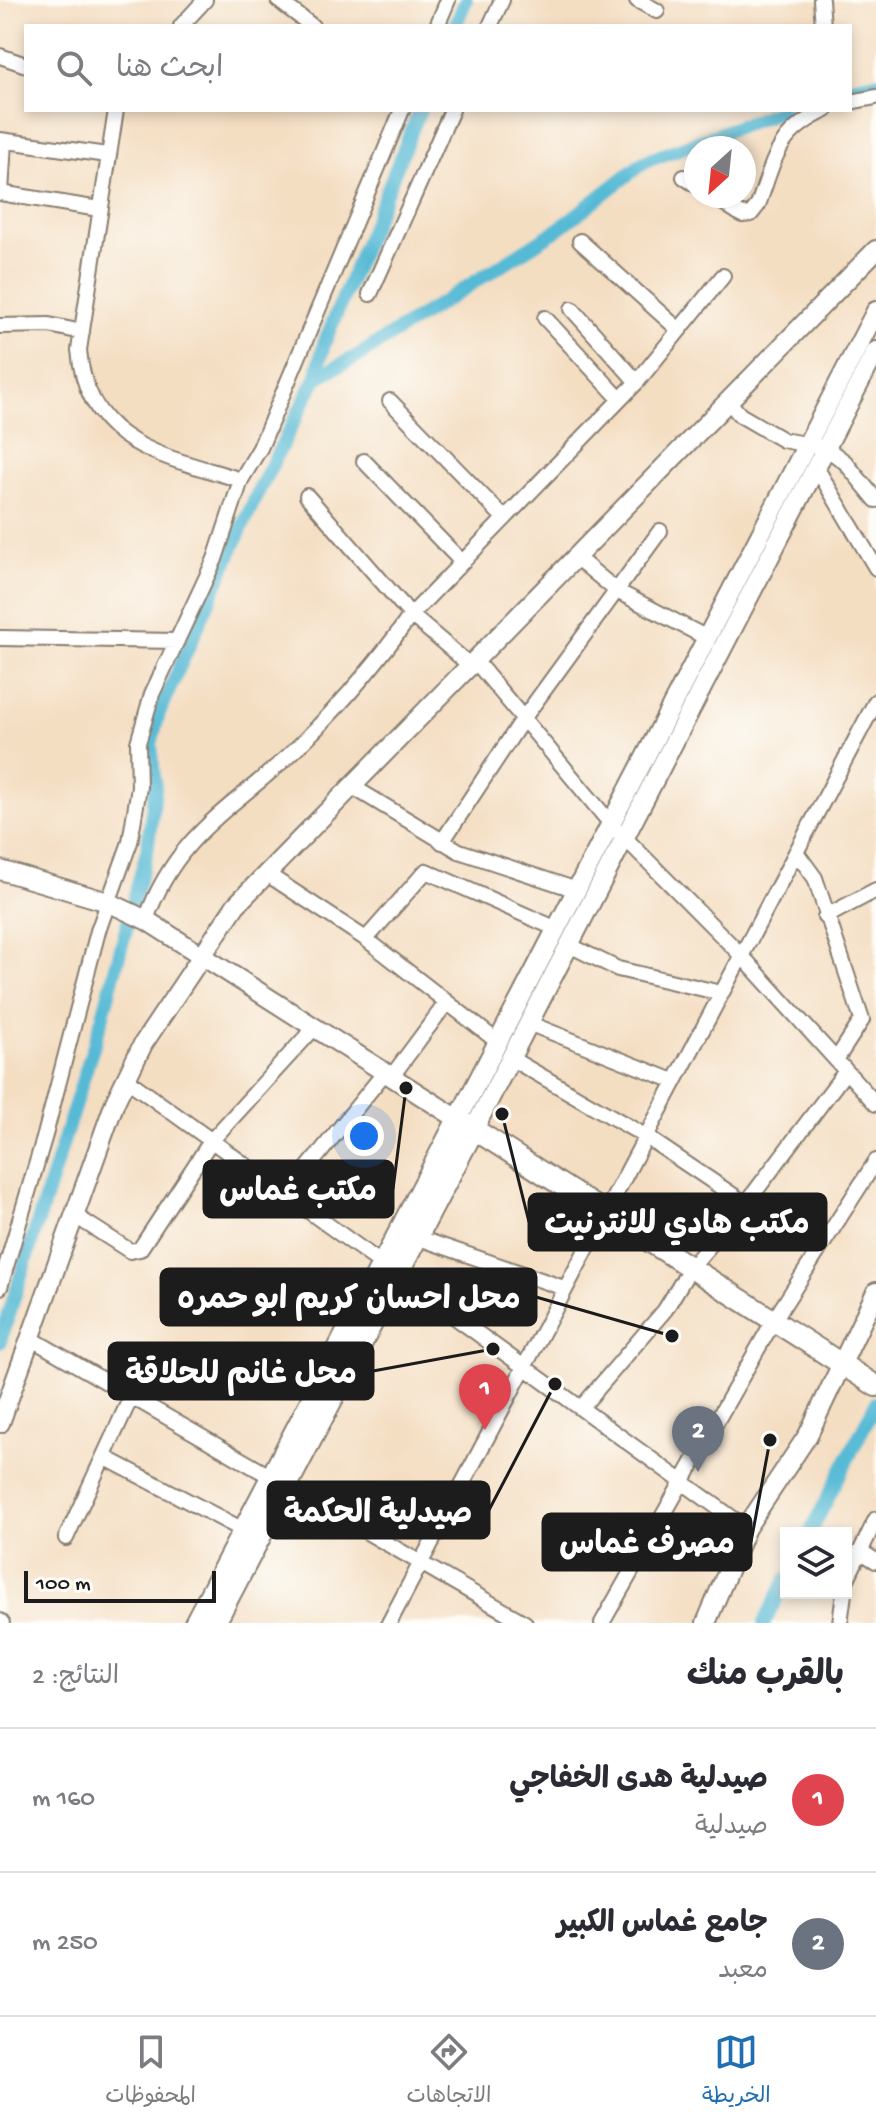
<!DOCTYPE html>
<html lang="ar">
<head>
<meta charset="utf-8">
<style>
  body { margin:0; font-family:"Gochi Hand","Playpen Sans Arabic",sans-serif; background:#f2f2f3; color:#2b2b33; direction:rtl }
  .controls { position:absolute; right:24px; bottom:24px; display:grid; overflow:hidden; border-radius:0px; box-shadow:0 4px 12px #0003 }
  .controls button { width:72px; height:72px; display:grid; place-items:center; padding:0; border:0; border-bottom:2px solid #e1e1e2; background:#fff; color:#2b2b33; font:40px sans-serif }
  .compass { position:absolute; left:684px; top:136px; width:72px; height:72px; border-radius:50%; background:#fff; box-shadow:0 4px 12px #0003; rotate:207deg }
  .scale { position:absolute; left:24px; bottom:20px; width:192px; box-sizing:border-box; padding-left:8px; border:4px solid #1c1c1c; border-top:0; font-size:22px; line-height:28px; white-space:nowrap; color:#1c1c1c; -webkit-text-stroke:6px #fdfcf7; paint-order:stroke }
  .you { position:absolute; left:364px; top:1136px; width:28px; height:28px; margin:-20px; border:6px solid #fff; border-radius:50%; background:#1a73e8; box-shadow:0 0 0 12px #1a73e833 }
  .badge { display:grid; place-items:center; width:52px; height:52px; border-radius:50%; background:#1f6fb2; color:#fff; font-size:26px; font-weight:700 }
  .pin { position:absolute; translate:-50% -66px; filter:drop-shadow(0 2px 4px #0008) }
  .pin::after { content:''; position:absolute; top:42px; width:28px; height:24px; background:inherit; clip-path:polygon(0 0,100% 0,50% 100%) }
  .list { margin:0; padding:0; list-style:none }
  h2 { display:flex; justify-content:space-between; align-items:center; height:104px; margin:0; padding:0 32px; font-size:34px }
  h2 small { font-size:26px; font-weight:400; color:#7c7c81 }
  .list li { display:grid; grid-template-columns:52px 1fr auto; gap:24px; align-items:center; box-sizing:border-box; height:144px; padding:0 32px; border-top:2px solid #e1e1e2 }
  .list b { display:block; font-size:30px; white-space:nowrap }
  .list p { margin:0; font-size:26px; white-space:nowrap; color:#7c7c81 }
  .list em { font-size:26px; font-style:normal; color:#7c7c81 }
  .icon { flex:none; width:44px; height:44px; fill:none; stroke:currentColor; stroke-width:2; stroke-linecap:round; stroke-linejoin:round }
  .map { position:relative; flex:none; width:876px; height:1623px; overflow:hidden; direction:ltr }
  .search { position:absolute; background:#fff; box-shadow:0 4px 12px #0003; left:24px; right:24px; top:24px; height:88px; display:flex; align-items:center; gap:20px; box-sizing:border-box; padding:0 28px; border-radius:0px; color:#7c7c81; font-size:30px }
  .sheet { height:392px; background:#fff }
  nav { display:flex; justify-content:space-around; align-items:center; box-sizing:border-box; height:112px; border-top:2px solid #e1e1e2; background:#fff; font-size:22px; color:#7c7c81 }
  nav a { display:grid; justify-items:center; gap:4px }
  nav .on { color:#1f6fb2 }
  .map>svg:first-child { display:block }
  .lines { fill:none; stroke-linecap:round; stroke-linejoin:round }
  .canal { stroke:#57bad5; stroke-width:14 }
  .minor-casing { stroke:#887d6f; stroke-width:18 }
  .tertiary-casing { stroke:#887d6f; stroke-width:22 }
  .secondary-casing { stroke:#887d6f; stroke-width:24 }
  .minor { stroke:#fff; stroke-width:14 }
  .tertiary { stroke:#fff; stroke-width:18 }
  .secondary { stroke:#fff; stroke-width:20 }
  .leader { fill:none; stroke:#1c1c1c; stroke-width:3 }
  .callout-dot { fill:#1c1c1c; stroke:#fdfcf7; stroke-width:3 }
  .callout { fill:#1c1c1c; stroke:#1c1c1c; stroke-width:3 }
  .callout-label { font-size:32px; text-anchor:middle; font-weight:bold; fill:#fff }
</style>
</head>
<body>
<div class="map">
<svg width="876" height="1623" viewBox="0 0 876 1623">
  <rect width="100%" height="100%" fill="#fdfcf7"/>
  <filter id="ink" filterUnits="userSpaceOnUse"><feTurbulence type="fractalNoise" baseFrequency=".0125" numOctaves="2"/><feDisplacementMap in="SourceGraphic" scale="16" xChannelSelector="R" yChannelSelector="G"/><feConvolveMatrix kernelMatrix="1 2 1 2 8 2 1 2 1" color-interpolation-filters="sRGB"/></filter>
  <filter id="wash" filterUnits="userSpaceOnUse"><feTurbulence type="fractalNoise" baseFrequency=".006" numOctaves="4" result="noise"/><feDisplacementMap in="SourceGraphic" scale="32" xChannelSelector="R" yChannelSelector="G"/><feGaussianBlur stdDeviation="1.8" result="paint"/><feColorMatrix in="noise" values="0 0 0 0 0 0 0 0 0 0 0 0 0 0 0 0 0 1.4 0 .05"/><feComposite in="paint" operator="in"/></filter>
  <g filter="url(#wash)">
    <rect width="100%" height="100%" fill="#f4dec2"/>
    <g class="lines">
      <path class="canal" d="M455,26l11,-26
        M850,87l26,-5
        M316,378l45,-24 196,-124 87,-68 138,-52
        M0,1342l102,-323 45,-168 8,-62 -4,-45 8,-31 98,-219 59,-116 8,-34 96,-234
        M810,1533l66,-130
        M764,1623l22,-43"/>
    </g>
  </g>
  <g filter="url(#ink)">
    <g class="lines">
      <defs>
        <path id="minor" d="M278,0l34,26
          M637,0l20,11
          M821,0l2,26
          M181,26l24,-26
          M437,26l11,-26
          M490,26l12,-26
          M0,56l26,9
          M850,102l26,-5
          M116,110l-37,240c8,96 86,106 162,130
          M0,140l107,15
          M684,177l12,8
          M0,193l99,16
          M1,193l3,-52
          M713,196l29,19 9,-1 7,-9c17,-47 19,-73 68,-95
          M580,241l99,89
          M370,294l82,-184
          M572,309l65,73
          M545,318l75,81
          M0,326l49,-1 33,7
          M390,401l114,117
          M729,402l11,13 43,25 43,8 19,14 31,38
          M364,461l98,101
          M816,467l60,101
          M307,496l104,119 61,52
          M577,558l40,33 90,47
          M0,638l177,3
          M477,663l134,161 130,131 135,149
          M353,787l106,64 118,39
          M442,842l81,-123 137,-188
          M796,852l19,26 47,142 -26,40
          M267,874l99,65 132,103
          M825,917l51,-27
          M146,920c32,-92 96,-116 159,-180 38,-38 75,-81 106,-125l226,-233 86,-106
          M366,939l60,-68 131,58
          M569,945l49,24 103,24
          M528,1023l146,58
          M510,1058l135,78 101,68
          M392,1076l55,-74
          M126,1079l256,185
          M286,1195l99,-123
          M74,1215l56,36 10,-2 71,-108 104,-114
          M416,1237l148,51
          M397,1275l349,253
          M0,1287l45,-152 53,-204 32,-89 9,-55 -1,-44 14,-49 63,-135 26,-79 19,-32 142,-338
          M30,1338l495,285
          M581,1408l84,-98 26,-43 57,-66 98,-130
          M104,1457l139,73
          M66,1538l65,-141
          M860,1551l16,10
          M846,1581l30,-62
          M0,1621l2,2
          M389,1623l487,-922
          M602,1623l172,-303 102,-159
          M840,1623l4,-30"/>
        <path id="tertiary" d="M0,870l108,32 38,18 312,199 418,-808
          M474,1129l402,-778
          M0,1423l115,-321 28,-58 93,-139 640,-655
          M706,1623l40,-95 62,-93 68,-143"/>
        <path id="secondary" d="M195,1623l263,-504 418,267
          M215,1623l259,-494"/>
      </defs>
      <use href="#minor" class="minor-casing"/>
      <use href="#tertiary" class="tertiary-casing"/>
      <use href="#secondary" class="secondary-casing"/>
      <use href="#minor" class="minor"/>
      <use href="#tertiary" class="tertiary"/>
      <use href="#secondary" class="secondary"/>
    </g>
  </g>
  <path class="leader" d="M406 1088L393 1189M502 1114L529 1222M672 1336L536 1297M493 1349L373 1371M555 1384L489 1510M770 1440L751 1542"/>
  <g class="callout-dot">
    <circle cx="406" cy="1088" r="8"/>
    <circle cx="502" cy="1114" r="8"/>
    <circle cx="672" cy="1336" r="8"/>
    <circle cx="493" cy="1349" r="8"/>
    <circle cx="555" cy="1384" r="8"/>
    <circle cx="770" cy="1440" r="8"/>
  </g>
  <g class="callout">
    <rect x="204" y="1161" width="189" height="56" rx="8"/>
    <rect x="529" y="1194" width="297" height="56" rx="8"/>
    <rect x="161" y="1269" width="375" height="56" rx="8"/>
    <rect x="109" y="1343" width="264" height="56" rx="8"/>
    <rect x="268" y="1482" width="221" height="56" rx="8"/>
    <rect x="543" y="1514" width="208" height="56" rx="8"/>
  </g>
  <g class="callout-label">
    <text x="298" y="1200">مكتب غماس</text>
    <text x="677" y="1233">مكتب هادي للانترنيت</text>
    <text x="349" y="1308">محل احسان كريم ابو حمره</text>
    <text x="241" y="1383">محل غانم للحلاقة</text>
    <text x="378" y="1522">صيدلية الحكمة</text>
    <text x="647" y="1553">مصرف غماس</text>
  </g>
</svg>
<div class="controls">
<button><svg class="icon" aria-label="layers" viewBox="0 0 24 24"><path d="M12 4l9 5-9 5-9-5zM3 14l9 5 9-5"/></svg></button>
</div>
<svg class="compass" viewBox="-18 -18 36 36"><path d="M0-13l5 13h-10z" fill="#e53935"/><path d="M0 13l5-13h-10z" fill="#7c7c81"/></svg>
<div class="scale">100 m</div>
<div class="you"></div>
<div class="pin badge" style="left:485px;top:1430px;background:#e0444e">1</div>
<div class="pin badge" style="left:698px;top:1472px;background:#6b7280">2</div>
<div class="search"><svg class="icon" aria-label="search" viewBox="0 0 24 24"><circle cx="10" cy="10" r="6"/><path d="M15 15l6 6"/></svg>ابحث هنا</div>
</div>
<section class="sheet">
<h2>بالقرب منك<small>النتائج: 2</small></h2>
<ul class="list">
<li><span class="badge" style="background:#e0444e">1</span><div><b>صيدلية هدى الخفاجي</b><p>صيدلية</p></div><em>160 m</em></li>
<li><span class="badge" style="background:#6b7280">2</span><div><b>جامع غماس الكبير</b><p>معبد</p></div><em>250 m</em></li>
</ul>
</section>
<nav>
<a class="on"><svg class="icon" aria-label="map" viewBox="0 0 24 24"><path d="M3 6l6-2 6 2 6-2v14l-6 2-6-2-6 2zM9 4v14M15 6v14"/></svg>الخريطة</a>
<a><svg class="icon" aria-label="directions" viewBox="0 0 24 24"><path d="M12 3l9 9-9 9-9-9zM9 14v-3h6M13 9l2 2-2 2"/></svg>الاتجاهات</a>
<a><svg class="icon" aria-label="saved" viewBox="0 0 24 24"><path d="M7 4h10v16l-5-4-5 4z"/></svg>المحفوظات</a>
</nav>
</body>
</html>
